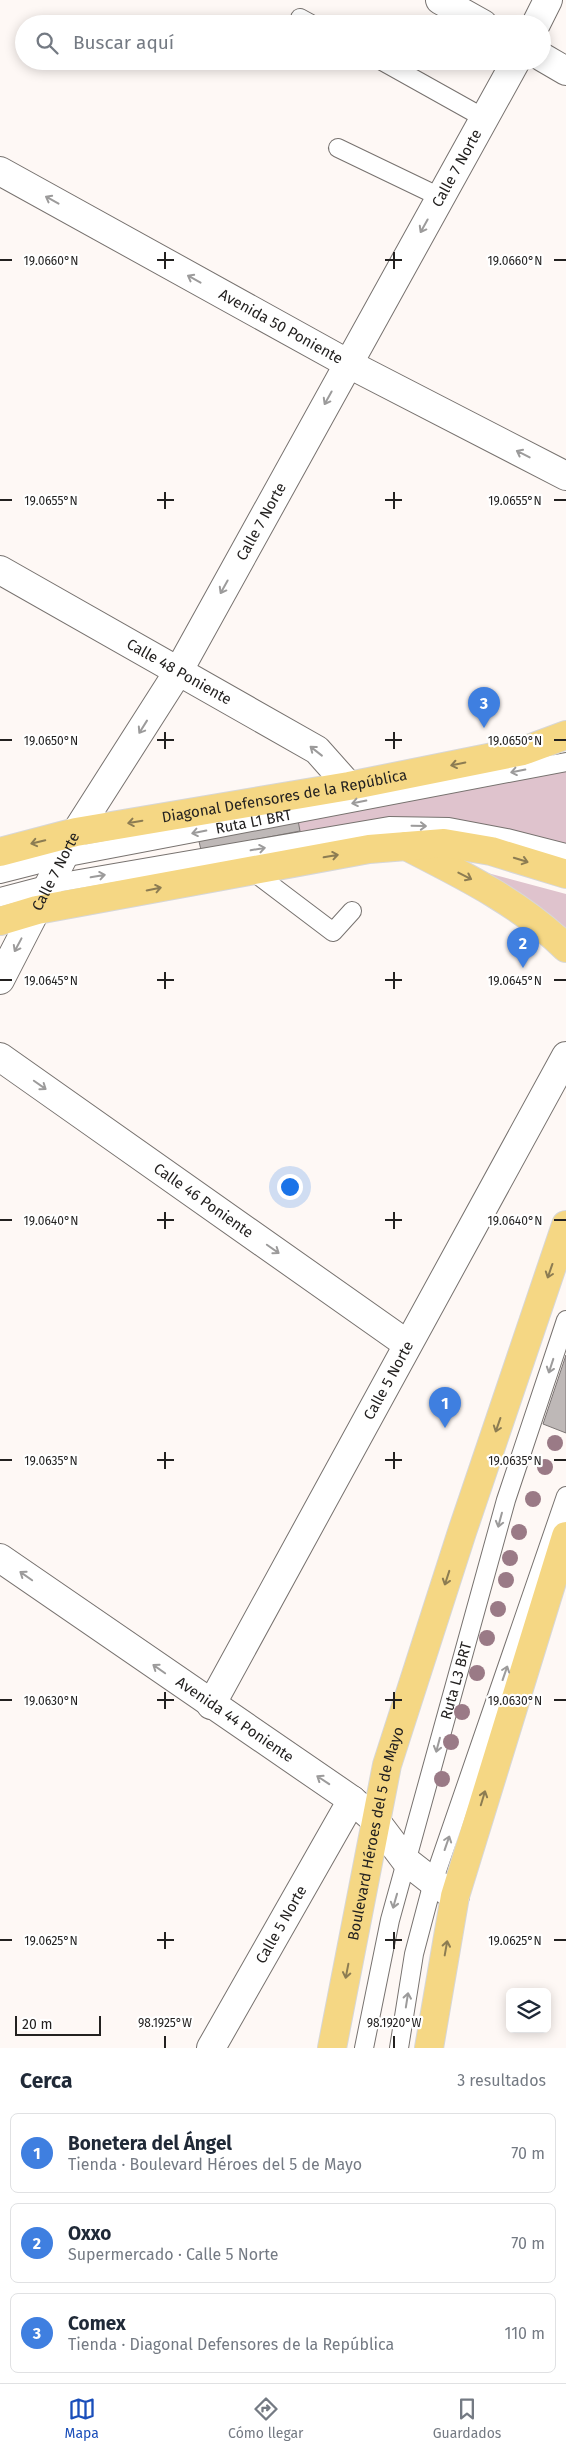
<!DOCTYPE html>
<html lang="es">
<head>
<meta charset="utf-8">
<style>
  body { margin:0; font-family:"Fira Sans",sans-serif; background:#f6f6f7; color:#1f2937 }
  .controls { position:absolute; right:15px; bottom:15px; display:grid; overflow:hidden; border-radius:8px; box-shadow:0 2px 12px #0003 }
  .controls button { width:45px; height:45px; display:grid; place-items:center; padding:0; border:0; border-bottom:1px solid #e0e1e3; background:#fff; color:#1f2937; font:25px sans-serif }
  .scale { position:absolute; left:15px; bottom:12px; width:86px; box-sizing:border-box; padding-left:5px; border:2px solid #232120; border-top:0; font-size:14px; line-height:18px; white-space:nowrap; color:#232120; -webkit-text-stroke:4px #fff; paint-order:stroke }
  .you { position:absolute; left:289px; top:1186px; width:18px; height:18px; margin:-12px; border:4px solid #fff; border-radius:50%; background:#1a73e8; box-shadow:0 0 0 8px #1a73e833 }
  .badge { display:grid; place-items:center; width:32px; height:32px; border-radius:50%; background:#1a4eba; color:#fff; font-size:16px; font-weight:700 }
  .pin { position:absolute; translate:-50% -41px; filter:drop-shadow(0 1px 2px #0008) }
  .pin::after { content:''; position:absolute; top:26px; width:18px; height:15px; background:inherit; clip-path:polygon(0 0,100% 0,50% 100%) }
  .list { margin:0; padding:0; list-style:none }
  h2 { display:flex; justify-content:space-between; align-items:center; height:65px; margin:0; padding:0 20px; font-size:21px }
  h2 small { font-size:16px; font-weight:400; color:#747a83 }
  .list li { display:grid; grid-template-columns:32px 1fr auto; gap:15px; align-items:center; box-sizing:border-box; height:80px; margin:0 10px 10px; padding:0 10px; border:1px solid #e0e1e3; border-radius:8px }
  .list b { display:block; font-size:19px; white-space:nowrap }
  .list p { margin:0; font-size:16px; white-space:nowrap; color:#747a83 }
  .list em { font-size:16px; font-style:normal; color:#747a83 }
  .icon { flex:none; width:28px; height:28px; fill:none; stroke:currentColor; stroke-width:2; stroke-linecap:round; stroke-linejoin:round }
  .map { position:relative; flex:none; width:566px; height:2048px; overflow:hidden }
  .search { position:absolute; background:#fff; box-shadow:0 2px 12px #0003; left:15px; right:15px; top:15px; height:55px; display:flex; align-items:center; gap:12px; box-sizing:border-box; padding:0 18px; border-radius:28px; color:#747a83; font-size:19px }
  .sheet { height:335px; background:#fff }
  nav { display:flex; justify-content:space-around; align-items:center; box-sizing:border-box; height:70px; border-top:1px solid #e0e1e3; background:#fff; font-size:14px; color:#747a83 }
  nav a { display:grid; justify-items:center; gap:2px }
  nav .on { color:#1a4eba }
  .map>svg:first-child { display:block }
  .park { fill:#dfc3cd }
  .building { fill:#beb8b7; stroke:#7d7776 }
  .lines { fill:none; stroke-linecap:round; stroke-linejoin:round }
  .service-casing { stroke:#77726f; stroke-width:20 }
  .minor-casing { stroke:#77726f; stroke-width:30 }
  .primary-casing { stroke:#d7d7d7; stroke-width:30 }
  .service { stroke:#fff; stroke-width:18 }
  .minor { stroke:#fff; stroke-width:28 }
  .primary { stroke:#f5d784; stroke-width:28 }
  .tree { fill:#9a7a86 }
  .oneway { stroke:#9c9b9b }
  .oneway2 { stroke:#8c7c52 }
  .ticks { fill:none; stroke:#232120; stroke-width:2 }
  .labels { text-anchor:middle; stroke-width:4.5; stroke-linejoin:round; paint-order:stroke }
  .street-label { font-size:15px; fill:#232120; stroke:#fff }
  .ticks-label { font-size:12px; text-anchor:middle; fill:#232120; stroke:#fff; stroke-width:4.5; stroke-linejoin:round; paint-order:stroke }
</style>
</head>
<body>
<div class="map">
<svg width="566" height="2048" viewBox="0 0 566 2048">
  <rect width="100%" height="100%" fill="#fef8f5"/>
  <path class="park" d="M566,768v82l-211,-22 -55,3 -3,-16c90,-13 182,-22 269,-47z
    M469,868l97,26v40z"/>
  <path class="building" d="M297,815l3,16 -99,19 -4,-17z
    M566,1355v78l-23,-9z"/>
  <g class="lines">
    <defs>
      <g id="service">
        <path d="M300,18l11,6"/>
        <path d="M382,61l102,57"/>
        <path d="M338,148l102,49"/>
        <path d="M251,870l82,62 19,-21"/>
        <path id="s1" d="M0,874l63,-16 503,-96"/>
        <path d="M0,897l50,-13 339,-58 60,1 58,11 59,15"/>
        <path id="s2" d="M364,2048l26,-128 116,-420 60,-180"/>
        <path d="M399,2048l15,-94 19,-72 133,-386"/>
      </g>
      <g id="minor">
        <path d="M440,0l43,24"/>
        <path d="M536,24l12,-24"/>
        <path d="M542,57l24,14"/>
        <path id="s3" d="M0,171l347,192 219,113"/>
        <path id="s4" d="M0,570l317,180 32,36"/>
        <path id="s5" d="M0,980l76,-148 102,-160 338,-611"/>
        <path id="s6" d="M0,1057l407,287"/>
        <path id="s7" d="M0,1558l352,242 23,20 31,41 27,21 22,14"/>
        <path id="s8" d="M211,1705l355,-649"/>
        <path id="s9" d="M211,2048l141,-248"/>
      </g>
      <g id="primary">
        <path d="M406,846c57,29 114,57 160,102"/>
        <path id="s10" d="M0,852l76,-20 273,-46 174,-35 43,-16"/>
        <path d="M0,921l37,-11 332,-61 75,-6 47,8 75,23"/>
        <path id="s11" d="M332,2048l55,-283 75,-233 104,-307"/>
        <path d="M429,2048l26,-152 111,-360"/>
      </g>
    </defs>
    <use href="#service" class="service-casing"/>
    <use href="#minor" class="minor-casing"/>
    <use href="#primary" class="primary-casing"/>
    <use href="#service" class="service"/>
    <use href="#minor" class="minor"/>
    <use href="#primary" class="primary"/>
  </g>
  <g class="tree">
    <circle cx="555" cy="1443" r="8"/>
    <circle cx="545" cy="1467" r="8"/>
    <circle cx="533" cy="1499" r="8"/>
    <circle cx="519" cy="1532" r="8"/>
    <circle cx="510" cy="1558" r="8"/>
    <circle cx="506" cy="1580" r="8"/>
    <circle cx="498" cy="1609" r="8"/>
    <circle cx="487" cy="1638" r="8"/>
    <circle cx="477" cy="1673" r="8"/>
    <circle cx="462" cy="1712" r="8"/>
    <circle cx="451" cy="1742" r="8"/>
    <circle cx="442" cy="1779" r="8"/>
  </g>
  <defs><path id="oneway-shaft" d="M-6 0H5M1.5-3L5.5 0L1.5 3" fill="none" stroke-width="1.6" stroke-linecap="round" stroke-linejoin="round" transform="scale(1.25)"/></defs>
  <g class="oneway">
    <use href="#oneway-shaft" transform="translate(52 200) rotate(-151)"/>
    <use href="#oneway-shaft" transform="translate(424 226) rotate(119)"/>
    <use href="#oneway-shaft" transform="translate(194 279) rotate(-151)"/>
    <use href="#oneway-shaft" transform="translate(328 398) rotate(119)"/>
    <use href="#oneway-shaft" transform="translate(523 454) rotate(-153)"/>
    <use href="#oneway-shaft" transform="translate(224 587) rotate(119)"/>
    <use href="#oneway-shaft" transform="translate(143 727) rotate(122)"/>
    <use href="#oneway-shaft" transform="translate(316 751) rotate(-142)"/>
    <use href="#oneway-shaft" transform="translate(518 771) rotate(169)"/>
    <use href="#oneway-shaft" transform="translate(359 802) rotate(169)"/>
    <use href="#oneway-shaft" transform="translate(419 826) rotate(1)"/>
    <use href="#oneway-shaft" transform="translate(199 832) rotate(169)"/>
    <use href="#oneway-shaft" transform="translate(258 849) rotate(-10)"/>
    <use href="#oneway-shaft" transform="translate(98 876) rotate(-10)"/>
    <use href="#oneway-shaft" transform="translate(18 945) rotate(118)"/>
    <use href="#oneway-shaft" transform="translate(40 1085) rotate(35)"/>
    <use href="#oneway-shaft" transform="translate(273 1249) rotate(35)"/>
    <use href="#oneway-shaft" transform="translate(551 1366) rotate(108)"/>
    <use href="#oneway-shaft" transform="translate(500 1520) rotate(105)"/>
    <use href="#oneway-shaft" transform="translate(26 1576) rotate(-145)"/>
    <use href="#oneway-shaft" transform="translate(159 1669) rotate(-145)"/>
    <use href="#oneway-shaft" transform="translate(505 1673) rotate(-71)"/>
    <use href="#oneway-shaft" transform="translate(438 1745) rotate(105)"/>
    <use href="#oneway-shaft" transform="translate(323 1780) rotate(-146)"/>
    <use href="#oneway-shaft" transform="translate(447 1843) rotate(-71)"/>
    <use href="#oneway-shaft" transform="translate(395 1901) rotate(106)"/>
    <use href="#oneway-shaft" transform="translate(407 2000) rotate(-81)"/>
  </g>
  <g class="oneway2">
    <use href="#oneway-shaft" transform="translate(458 764) rotate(168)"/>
    <use href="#oneway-shaft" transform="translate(135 822) rotate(170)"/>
    <use href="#oneway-shaft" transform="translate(38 842) rotate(166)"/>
    <use href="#oneway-shaft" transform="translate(331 856) rotate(-10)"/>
    <use href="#oneway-shaft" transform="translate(521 860) rotate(17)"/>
    <use href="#oneway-shaft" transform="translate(465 876) rotate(27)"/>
    <use href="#oneway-shaft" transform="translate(154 889) rotate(-11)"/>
    <use href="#oneway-shaft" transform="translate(550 1271) rotate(109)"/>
    <use href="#oneway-shaft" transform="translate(498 1425) rotate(109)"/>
    <use href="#oneway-shaft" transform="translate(447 1578) rotate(108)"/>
    <use href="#oneway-shaft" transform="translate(483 1798) rotate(-73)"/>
    <use href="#oneway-shaft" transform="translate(446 1948) rotate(-80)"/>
    <use href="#oneway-shaft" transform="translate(347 1971) rotate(101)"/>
  </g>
  <path class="ticks" d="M165,252v17M394,252v17M0,260h12M157,260h17M385,260h17M554,260h12M165,492v17M394,492v17M0,500h12M157,500h17M385,500h17M554,500h12M165,732v17M394,732v17M0,740h12M157,740h17M385,740h17M554,740h12M165,972v17M394,972v17M0,980h12M157,980h17M385,980h17M554,980h12M165,1212v17M394,1212v17M0,1220h12M157,1220h17M385,1220h17M554,1220h12M165,1452v17M394,1452v17M0,1460h12M157,1460h17M385,1460h17M554,1460h12M165,1692v17M394,1692v17M0,1700h12M157,1700h17M385,1700h17M554,1700h12M165,1932v17M394,1932v17M0,1940h12M157,1940h17M385,1940h17M554,1940h12M165,2036v12M394,2036v12"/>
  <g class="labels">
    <g class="street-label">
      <text dy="5" stroke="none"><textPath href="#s5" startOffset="932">Calle 7 Norte</textPath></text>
      <text dy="5" stroke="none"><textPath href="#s3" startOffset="321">Avenida 50 Poniente</textPath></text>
      <text dy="5" stroke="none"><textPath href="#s5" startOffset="528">Calle 7 Norte</textPath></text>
      <text dy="5" stroke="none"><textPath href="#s4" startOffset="206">Calle 48 Poniente</textPath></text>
      <text dy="5" stroke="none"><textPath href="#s10" startOffset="290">Diagonal Defensores de la República</textPath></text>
      <text dy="5" stroke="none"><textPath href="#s1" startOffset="259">Ruta L1 BRT</textPath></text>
      <text dy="5" stroke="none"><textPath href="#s5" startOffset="122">Calle 7 Norte</textPath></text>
      <text dy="5" stroke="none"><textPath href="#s6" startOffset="249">Calle 46 Poniente</textPath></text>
      <text dy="5" stroke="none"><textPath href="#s8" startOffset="370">Calle 5 Norte</textPath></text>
      <text dy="5" stroke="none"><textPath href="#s2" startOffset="379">Ruta L3 BRT</textPath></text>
      <text dy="5" stroke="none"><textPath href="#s7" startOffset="285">Avenida 44 Poniente</textPath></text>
      <text dy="5" stroke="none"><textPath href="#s11" startOffset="219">Boulevard Héroes del 5 de Mayo</textPath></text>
      <text dy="5" stroke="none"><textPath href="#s9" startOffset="142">Calle 5 Norte</textPath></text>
    </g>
  </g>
  <g class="ticks-label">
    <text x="51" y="265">19.0660°N</text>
    <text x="515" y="265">19.0660°N</text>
    <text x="51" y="505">19.0655°N</text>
    <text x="515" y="505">19.0655°N</text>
    <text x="51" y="745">19.0650°N</text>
    <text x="515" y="745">19.0650°N</text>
    <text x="51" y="985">19.0645°N</text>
    <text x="515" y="985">19.0645°N</text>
    <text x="51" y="1225">19.0640°N</text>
    <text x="515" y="1225">19.0640°N</text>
    <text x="51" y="1465">19.0635°N</text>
    <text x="515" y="1465">19.0635°N</text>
    <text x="51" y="1705">19.0630°N</text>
    <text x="515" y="1705">19.0630°N</text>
    <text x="51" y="1945">19.0625°N</text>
    <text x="515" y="1945">19.0625°N</text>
    <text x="165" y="2027">98.1925°W</text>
    <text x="394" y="2027">98.1920°W</text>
  </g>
</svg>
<div class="controls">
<button><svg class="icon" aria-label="layers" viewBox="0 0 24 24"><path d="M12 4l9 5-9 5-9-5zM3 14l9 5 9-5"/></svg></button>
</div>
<div class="scale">20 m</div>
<div class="you"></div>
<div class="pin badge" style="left:445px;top:1428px;background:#3f7fe0">1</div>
<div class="pin badge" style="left:523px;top:968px;background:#3f7fe0">2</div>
<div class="pin badge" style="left:484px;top:728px;background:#3f7fe0">3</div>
<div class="search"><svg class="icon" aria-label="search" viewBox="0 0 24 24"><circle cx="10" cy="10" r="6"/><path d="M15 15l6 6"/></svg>Buscar aquí</div>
</div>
<section class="sheet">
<h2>Cerca<small>3 resultados</small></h2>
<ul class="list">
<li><span class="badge" style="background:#3f7fe0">1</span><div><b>Bonetera del Ángel</b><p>Tienda · Boulevard Héroes del 5 de Mayo</p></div><em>70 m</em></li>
<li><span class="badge" style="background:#3f7fe0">2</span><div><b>Oxxo</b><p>Supermercado · Calle 5 Norte</p></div><em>70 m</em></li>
<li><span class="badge" style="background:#3f7fe0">3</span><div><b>Comex</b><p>Tienda · Diagonal Defensores de la República</p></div><em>110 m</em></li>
</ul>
</section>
<nav>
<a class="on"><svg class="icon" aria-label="map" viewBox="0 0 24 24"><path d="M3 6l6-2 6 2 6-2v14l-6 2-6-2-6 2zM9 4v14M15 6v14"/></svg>Mapa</a>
<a><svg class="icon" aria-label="directions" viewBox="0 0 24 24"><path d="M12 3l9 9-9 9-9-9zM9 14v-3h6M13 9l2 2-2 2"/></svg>Cómo llegar</a>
<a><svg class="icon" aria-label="saved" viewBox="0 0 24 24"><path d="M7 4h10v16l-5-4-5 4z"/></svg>Guardados</a>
</nav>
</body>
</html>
